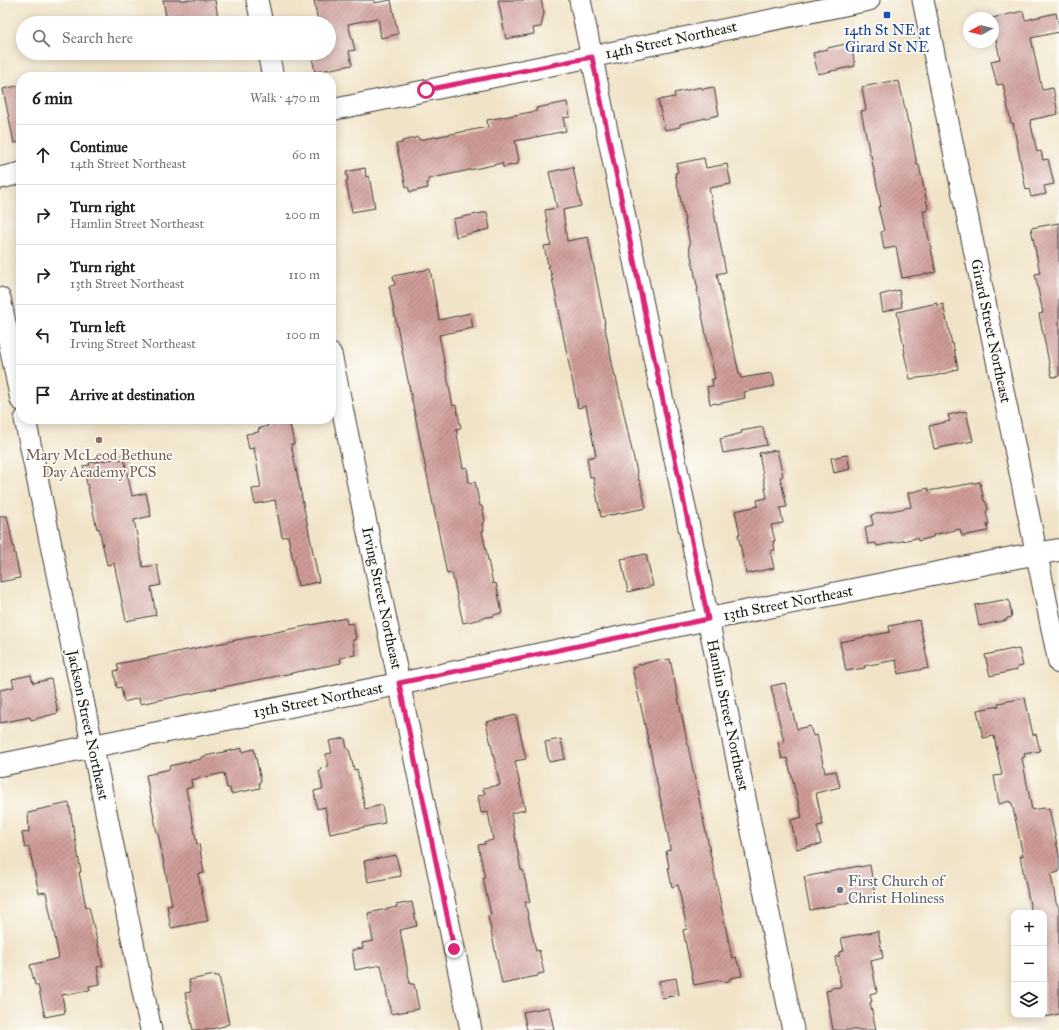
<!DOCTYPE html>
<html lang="en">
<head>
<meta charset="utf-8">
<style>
  body { margin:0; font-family:"IM FELL Great Primer",serif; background:#f6f6f6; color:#222 }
  .controls { position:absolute; right:12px; bottom:12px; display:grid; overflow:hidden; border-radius:8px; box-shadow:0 2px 10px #0003 }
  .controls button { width:36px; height:36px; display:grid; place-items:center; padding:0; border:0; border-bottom:1px solid #e0e0e0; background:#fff; color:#222; font:20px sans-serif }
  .compass { position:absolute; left:963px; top:12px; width:36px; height:36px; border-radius:50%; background:#fff; box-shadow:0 2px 10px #0003; rotate:262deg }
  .stop { position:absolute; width:12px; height:12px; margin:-9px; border:3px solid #db2777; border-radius:50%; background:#fff }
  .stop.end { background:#db2777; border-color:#fff; box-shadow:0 1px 4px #0008 }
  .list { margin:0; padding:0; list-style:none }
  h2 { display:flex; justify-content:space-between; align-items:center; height:52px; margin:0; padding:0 16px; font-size:17px }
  h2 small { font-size:13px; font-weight:400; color:#767676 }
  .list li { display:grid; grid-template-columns:26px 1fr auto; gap:12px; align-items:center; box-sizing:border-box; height:60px; padding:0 16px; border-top:1px solid #e0e0e0 }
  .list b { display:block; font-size:15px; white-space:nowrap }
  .list p { margin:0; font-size:13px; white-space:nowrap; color:#767676 }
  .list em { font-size:13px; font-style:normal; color:#767676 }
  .icon { flex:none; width:22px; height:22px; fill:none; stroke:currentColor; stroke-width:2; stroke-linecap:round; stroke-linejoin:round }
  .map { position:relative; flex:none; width:1059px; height:1030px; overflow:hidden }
  .search { position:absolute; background:#fff; box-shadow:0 2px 10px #0003; left:16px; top:16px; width:320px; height:44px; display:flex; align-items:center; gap:10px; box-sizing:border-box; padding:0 14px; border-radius:22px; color:#767676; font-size:15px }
  .panel { position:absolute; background:#fff; box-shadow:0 2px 10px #0003; left:16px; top:72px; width:320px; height:352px; border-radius:16px }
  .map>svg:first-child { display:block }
  .building { fill:url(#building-hatch) }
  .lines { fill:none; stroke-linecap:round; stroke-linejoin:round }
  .street-casing { stroke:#3c3a36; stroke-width:23 }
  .secondary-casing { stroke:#3c3a36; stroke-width:24 }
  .street { stroke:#fff; stroke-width:21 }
  .secondary { stroke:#fff; stroke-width:22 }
  .route { stroke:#db2777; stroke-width:5 }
  .transit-dot { fill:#1a4fb4; stroke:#fdfcf7; stroke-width:1.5 }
  .education-dot { fill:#8d6e63; stroke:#fdfcf7; stroke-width:1.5 }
  .worship-dot { fill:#6b7280; stroke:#fdfcf7; stroke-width:1.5 }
  .labels { text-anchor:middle; stroke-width:3.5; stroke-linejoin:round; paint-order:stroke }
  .transit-label { font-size:15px; fill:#164399; stroke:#fdfcf7 }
  .street-label { font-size:15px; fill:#1c1c1c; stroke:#fdfcf7 }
  .education-label { font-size:15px; fill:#785e54; stroke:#fdfcf7 }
  .worship-label { font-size:15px; fill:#5b616d; stroke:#fdfcf7; text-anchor:start }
</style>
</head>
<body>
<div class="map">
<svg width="1059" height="1030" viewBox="0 0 1059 1030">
  <defs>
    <pattern id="building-hatch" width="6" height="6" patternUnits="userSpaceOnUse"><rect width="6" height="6" fill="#cf9b97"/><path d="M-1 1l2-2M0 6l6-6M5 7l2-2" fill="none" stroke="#a77e7a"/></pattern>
  </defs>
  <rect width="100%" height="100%" fill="#fdfcf7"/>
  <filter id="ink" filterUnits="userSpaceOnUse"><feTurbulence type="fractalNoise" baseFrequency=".025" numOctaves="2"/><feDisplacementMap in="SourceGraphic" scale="8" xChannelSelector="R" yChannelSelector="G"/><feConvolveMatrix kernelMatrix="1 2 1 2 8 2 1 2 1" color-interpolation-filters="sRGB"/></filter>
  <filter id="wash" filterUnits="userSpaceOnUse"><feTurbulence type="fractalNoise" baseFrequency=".012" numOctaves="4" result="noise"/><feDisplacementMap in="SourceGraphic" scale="16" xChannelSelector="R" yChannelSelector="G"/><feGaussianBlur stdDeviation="0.9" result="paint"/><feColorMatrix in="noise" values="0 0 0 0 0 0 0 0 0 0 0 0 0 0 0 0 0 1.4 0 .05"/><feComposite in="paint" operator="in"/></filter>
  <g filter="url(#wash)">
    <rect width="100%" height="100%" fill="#f1e3c7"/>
    <g id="blocks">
      <path class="building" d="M163,0h52l4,23h-35l-1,-4 -16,3z
        M314,0h60v3l17,-3 7,34 -17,4 -3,-20 -30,6 7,26 -6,1 3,14 -37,7 -4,-19h18v-30h-11z
        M498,0h43l3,13 -3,14 -8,1 1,6 -28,5z
        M1023,11l2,9 31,-7 3,13v6l-28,6 11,52 11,-2 5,26 -28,6 7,32 4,-1 2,9 5,-1 6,25 -10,2 2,8 -15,3 -2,-8 -3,1 -13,-67h-2l-8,-39 -6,1 -6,-24 9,-2 -7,-33v-8h-1z
        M851,43l4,23 -37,8 -5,-21 5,-1v-1l9,-2v-1z
        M892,81l1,1 6,-1 9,42h1l8,42h2l9,43 -1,1v2h-4l13,61 -34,6 -6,-31 -12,2 -3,-17 3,-1 -6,-24 3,-1 -10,-51h-1l-9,-44 5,-1 -4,-23z
        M21,85v57l-7,1 -11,-54z
        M701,87l1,2 12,-2 5,28 -39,9v3l-15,3 -7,-30 17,-3 -1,-4z
        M567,102l3,15 -7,1 3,13 -51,10 4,19h-1v4l-15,3 -1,-4 -74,16 1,3 -2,1 1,5 -18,4 -2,-5h-2l-10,-43 6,-1v-2l16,-4 1,3 69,-13 -1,-7 50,-9 -1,-3z
        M704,158l2,10 21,-4 4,20 -22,4 17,84 -9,2 13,62h1l8,38h1l1,4 31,-5 3,13 -31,6 1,6 -28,6 -1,-1 -6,1 -3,-17 6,-1 -1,-7h3l-18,-89h1l-9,-44 1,-1 -15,-72 3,-1 -2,-8z
        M573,167l8,39 -18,4 4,31 21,-4 17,86h-1l11,54h1l15,69 8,35h1l6,27 -45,9 -8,-40h-3l-3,-19 9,-2 -10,-50 -8,2 -19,-93h1l-10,-46h-1l-5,-23 7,-1 -6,-35 12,-2 -8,-36z
        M365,168l1,9 3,-1 6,32 -23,4 -6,-31 2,-1 -2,-8z
        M487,212l3,17 -34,8 -3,-18z
        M1059,223v153l-7,1 -13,-63 4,-1 -8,-39 5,-1 -9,-45z
        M430,269l9,51 31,-7 3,15 -34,7 14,71 3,-1 5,23 -5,1 7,39 4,-1 2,16 6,-1 5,24h2l3,16 -3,1 2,8h-2l11,53 3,-1 6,30 -9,2 1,1 -13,2v1l-18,4 -11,-50 -5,1 -58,-288 6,-1 -2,-9z
        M899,290l3,17 -19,5 -3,-17z
        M937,303v3l6,-2 9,40 1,-1 5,26 -5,1 1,1 -20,5 -24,3 -6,-26h1l-8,-41z
        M966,411l7,30 -39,8 -5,-23 21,-5 -2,-6z
        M286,419h3l5,25h-3l28,138 -21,4 -10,-50 -6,1 -7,-37 -20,4 -3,-15 9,-1 -7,-40 -5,1 -3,-15 13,-2 -1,-3 10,-3 -1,-3z
        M763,427l4,18 -44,8 -3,-14 22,-6 -1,-2z
        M777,450l6,26 -3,1 7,30 -7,1 3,15 -12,2 4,16h-2l2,9 -5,1 4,17 -28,6 -8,-40h2l-5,-23 23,-5 -1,-6 10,-2 -8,-45z
        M847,455l3,14 -16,4 -3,-15z
        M119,458v2l5,-2 8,38 14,-3 5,23 -17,4 9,47 14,-2 4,20 -10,2 5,28 -30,6 -12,-58 -7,2 -8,-37 -2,1 -14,-63 7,-1 -1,-2z
        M980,482l4,19 2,1 2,7 -2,3 3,12h-2l1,7 -26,5 -2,-7 -27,6v2l-15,4 -1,-3 -40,8 -1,-3 -8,1 -3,-17 8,-2 -2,-10 40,-8 -3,-14 20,-5v3z
        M0,516h7l13,62 -20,4z
        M646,554l7,32 -25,6 -7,-33z
        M1003,600v1l6,-1 3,17 -5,1v2l-28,6 -4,-21z
        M346,618l1,6 6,-1 3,16 -3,1 2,15 -15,3 1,5 -201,41 -1,-6 -15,4 -3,-15 -4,1 -3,-17 5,-1 -2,-6z
        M919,620l10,48 -31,6 -2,-14 -32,6 1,2 -19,3 -6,-29 50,-10 -1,-6z
        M1013,649v1l6,-1 4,17 -6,1v3l-27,6 -5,-21z
        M663,659l1,1 6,-1 62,299 4,-1 2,7 2,3 2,9 -12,2 -1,3 -6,1 -3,-2 -26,5 -11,-55 4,-1 -9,-44 -6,2 -4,-20h1l-3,-16 4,-1 -1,-10 -26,-124 -11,-48 5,-1v-2z
        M31,675l2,8 18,-4 7,34 -27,7 -1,-3 -30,6v-33l14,-3 -2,-8z
        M785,683l12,46 13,-3 3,10 4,-1 8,38 11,-2 4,16 -24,6 7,32 -6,1 4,18 -24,5 -6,-29 11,-3 -15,-59 -5,1 -4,-16 6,-1 -13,-56z
        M1025,698l8,37 3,-1 4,17 -16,3 1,3 -3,1 10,52 12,-2 1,1 4,-1 10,47v17l-8,2 5,29 3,4v107l-13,3 -2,-9v-95h-11v-3h-2l-11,-54h3l-11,-53h-2v-2l-11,3 -5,-28 8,-1 -8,-39 -11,2 -6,-28 22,-4 -1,-3z
        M516,715l10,44 -11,2 10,49 -14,3 10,57h2l7,32h-5l11,49 3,-1 5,23 -6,1v2l-16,3v1l-20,4 -14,-68 3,-1 -8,-37h2l-7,-33 7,-1 -1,-2 9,-2 -5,-28 -7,1 -3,-17 7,-2 -2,-6 17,-3 -14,-63z
        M345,738l2,11h2l5,21 3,-1 8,40 17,-4 3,18 -55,11 -5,-27 -8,2 -3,-18 9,-2 -4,-18h2l-1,-3 8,-1 -2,-13 6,-1 -3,-12z
        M561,739l4,20 -16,3 -4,-20z
        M242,748v4l12,-3 7,32 -2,1 1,6 -29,6 -1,-6h-3l-3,-15 -33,7 1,7 -6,2 11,55h2l5,29 -6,1 10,47 -37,7 -4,-22 5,-1 -14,-72h-1l-11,-58 10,-2v-1l14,-3 -1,-3 32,-7v-2z
        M69,803l6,35 6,34h-2l7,35h3l14,59 -6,1 3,17 -11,2 1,4 -28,5 3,18 -20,4 -7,-32h-3l-5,-20 29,-7 -13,-66 -7,1 -10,-46 -4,1 -3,-15 7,-1 -1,-19 9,-2v-1z
        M396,855l5,21 -33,6 -4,-21z
        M870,865l5,30 -9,2v2l-56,11 -5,-25h1l-2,-8 55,-11v1z
        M412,902l5,24 -17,4 10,54h4l5,25 -28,5 -10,-49 -26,5 -3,-20 11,-2 -1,-5 11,-2 -5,-28 29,-6 -1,-2z
        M878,931l5,27 -12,3 6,31 -7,2 2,8h-2l6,28h-43l-7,-39 5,-1v-2l10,-1 -6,-30 4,-1v-4l5,-1 -3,-13z
        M215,975v1h4l10,48 -4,1v1l-19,4h-13l-8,-37 6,-1 -2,-12z
        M676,978l3,17 -17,3 -3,-17z
        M549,1007l5,23h-27l-4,-18z"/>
    </g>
  </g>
  <g filter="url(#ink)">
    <use href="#blocks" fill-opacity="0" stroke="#3c3a36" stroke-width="1"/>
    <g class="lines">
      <defs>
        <path id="street" d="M257,0l5,23
          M580,0l213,1030
          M923,0l136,663
          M268,53l5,24
          M331,110l538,-110
          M0,178l21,-5
          M0,298l21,102
          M331,354l140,676
          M25,419l126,611"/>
        <path id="secondary" d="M0,765l418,-85 266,-56 333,-67 42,-7"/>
      </defs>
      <use href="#street" class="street-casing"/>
      <use href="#secondary" class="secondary-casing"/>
      <use href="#street" class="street"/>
      <use href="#secondary" class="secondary"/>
    </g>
  </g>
  <g class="lines" filter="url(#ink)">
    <path class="route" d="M426,90l166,-33 116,562 -309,64 55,266"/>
  </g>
  <rect class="transit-dot" x="883" y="11" width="8" height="8" rx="2"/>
  <circle class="education-dot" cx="99" cy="440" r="4"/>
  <circle class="worship-dot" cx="840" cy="890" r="4"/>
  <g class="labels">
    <g class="transit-label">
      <text x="887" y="35">14th St NE at<tspan x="887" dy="17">Girard St NE</tspan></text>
    </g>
    <g class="street-label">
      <text transform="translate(671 40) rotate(-12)" y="5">14th Street Northeast</text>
      <text transform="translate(991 331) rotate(78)" y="5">Girard Street Northeast</text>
      <text transform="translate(382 598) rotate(78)" y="5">Irving Street Northeast</text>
      <text transform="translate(788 603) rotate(-11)" y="5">13th Street Northeast</text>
      <text transform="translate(318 700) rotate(-11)" y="5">13th Street Northeast</text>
      <text transform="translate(728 715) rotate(78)" y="5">Hamlin Street Northeast</text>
      <text transform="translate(88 725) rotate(78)" y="5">Jackson Street Northeast</text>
    </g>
    <g class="education-label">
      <text x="99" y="460">Mary McLeod Bethune<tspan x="99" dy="17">Day Academy PCS</tspan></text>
    </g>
    <g class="worship-label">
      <text x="848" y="886">First Church of<tspan x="848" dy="17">Christ Holiness</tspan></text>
    </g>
  </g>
</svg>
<div class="controls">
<button>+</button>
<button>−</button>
<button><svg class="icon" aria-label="layers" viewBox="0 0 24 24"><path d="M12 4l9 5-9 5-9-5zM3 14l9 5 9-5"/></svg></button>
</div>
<svg class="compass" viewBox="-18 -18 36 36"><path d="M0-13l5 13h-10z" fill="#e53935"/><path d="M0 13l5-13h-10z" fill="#767676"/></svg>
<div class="stop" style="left:426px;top:90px"></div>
<div class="stop end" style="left:454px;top:949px"></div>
<div class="search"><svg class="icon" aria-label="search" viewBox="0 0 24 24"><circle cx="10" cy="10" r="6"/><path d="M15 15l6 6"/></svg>Search here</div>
<section class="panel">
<h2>6 min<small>Walk · 470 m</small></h2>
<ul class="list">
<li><svg class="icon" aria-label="ahead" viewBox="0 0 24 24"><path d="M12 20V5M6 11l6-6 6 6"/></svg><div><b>Continue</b><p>14th Street Northeast</p></div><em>60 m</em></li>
<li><svg class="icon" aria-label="right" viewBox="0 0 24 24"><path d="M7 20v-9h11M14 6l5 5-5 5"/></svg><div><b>Turn right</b><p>Hamlin Street Northeast</p></div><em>200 m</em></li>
<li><svg class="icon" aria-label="right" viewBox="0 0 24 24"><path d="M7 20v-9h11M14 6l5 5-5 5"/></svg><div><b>Turn right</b><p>13th Street Northeast</p></div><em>110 m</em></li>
<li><svg class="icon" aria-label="left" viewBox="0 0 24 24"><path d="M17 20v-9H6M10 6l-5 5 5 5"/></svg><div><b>Turn left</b><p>Irving Street Northeast</p></div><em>100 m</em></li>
<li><svg class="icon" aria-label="arrive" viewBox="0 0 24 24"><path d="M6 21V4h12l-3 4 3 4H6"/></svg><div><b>Arrive at destination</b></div></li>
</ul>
</section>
</div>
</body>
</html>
